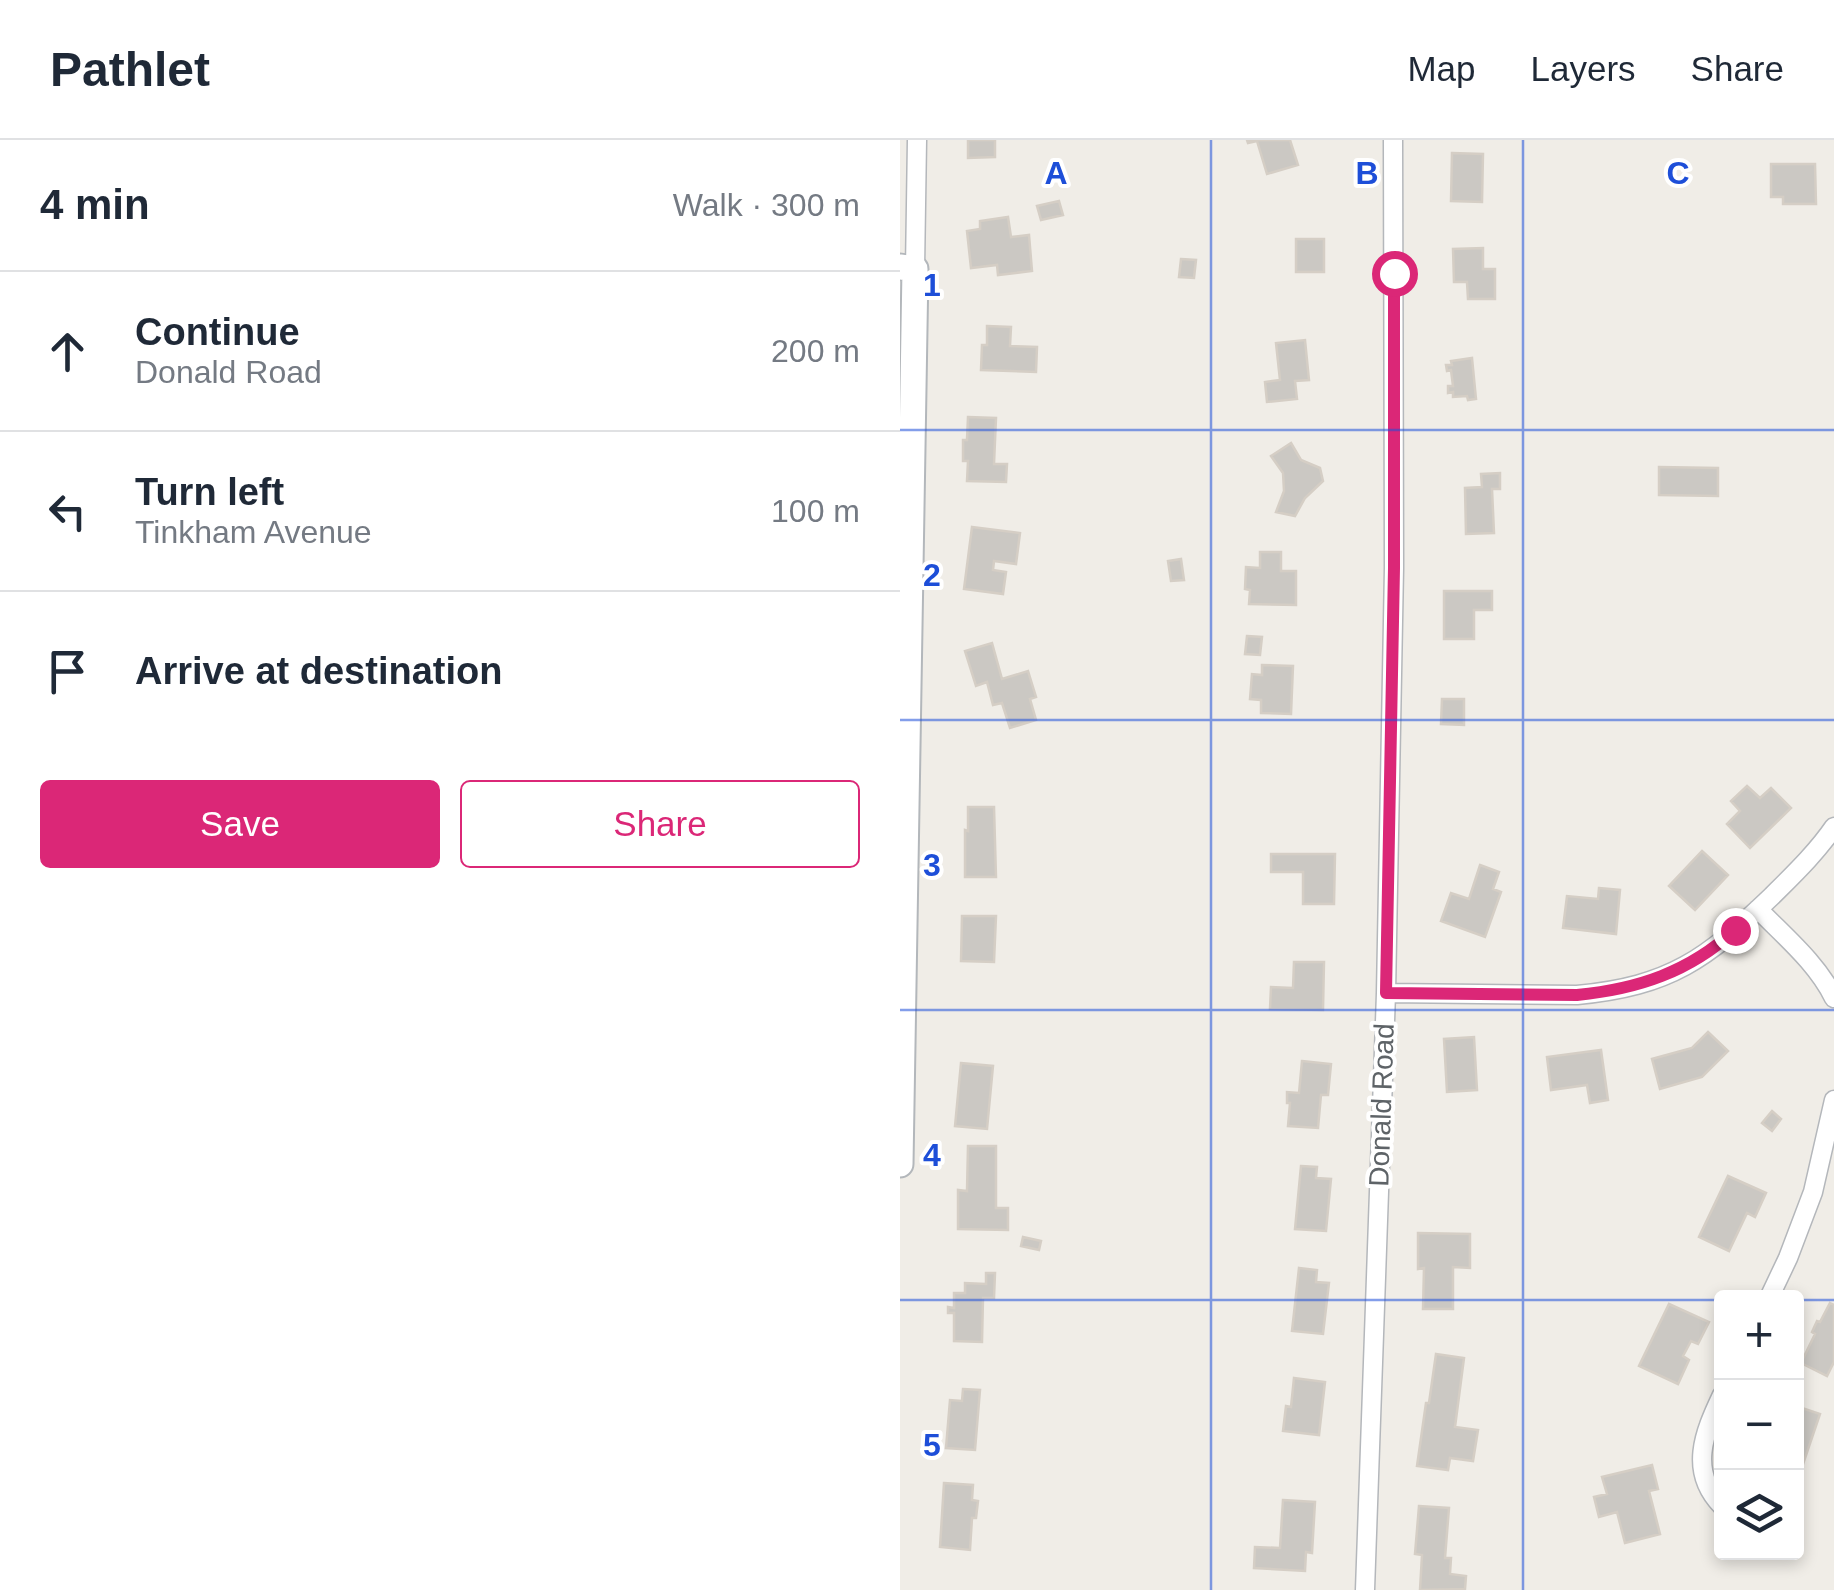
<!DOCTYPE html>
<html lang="en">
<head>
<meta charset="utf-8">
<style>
  body { margin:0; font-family:Helvetica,sans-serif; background:#f2f2f3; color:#1f2937 }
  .controls { position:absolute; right:30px; bottom:30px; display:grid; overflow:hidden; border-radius:10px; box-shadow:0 5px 15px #0003 }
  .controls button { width:90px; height:90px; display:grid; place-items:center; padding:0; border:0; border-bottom:2px solid #e0e1e3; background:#fff; color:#1f2937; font:50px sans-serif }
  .stop { position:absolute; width:30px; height:30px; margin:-22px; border:8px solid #db2777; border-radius:50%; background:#fff }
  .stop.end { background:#db2777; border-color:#fff; box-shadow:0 2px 10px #0008 }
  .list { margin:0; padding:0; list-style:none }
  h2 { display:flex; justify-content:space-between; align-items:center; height:130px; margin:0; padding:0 40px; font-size:42px }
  h2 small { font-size:32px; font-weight:400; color:#747a83 }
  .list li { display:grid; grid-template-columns:65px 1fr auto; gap:30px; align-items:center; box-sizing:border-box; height:160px; padding:0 40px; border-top:2px solid #e0e1e3 }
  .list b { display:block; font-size:38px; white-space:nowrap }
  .list p { margin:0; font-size:32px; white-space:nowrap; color:#747a83 }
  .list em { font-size:32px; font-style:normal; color:#747a83 }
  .actions { display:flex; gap:20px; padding:30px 40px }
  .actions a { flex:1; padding:22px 0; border:2px solid #db2777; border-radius:10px; text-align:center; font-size:35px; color:#db2777 }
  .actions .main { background:#db2777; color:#fff }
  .icon { flex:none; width:55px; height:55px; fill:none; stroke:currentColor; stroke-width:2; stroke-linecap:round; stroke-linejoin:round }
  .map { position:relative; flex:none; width:934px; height:1450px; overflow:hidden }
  header { display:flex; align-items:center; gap:60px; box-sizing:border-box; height:140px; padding:0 50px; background:#fff; border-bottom:2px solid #e0e1e3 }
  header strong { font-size:48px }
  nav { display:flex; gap:55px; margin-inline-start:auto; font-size:35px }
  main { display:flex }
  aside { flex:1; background:#fff }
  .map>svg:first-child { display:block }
  .building { fill:#cbc8c3; stroke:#d5cec5; stroke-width:2.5 }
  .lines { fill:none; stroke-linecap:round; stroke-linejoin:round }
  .street-casing { stroke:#b4b7bb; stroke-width:21 }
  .secondary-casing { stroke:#b3b7bb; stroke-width:29 }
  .street { stroke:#fff; stroke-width:18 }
  .secondary { stroke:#fff; stroke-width:25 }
  .route { stroke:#db2777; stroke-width:12 }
  .grid { fill:none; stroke:#1d4ed8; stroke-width:2.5; stroke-opacity:0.55 }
  .labels { text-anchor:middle; stroke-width:8; stroke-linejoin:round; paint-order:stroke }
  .street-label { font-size:28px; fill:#5e6367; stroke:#fff }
  .grid-label { font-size:32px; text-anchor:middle; font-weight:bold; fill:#1d4ed8; stroke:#fff; stroke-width:8; stroke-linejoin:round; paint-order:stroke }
</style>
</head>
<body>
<header>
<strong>Pathlet</strong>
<nav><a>Map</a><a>Layers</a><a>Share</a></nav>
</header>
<main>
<aside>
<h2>4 min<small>Walk · 300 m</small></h2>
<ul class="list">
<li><svg class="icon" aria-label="ahead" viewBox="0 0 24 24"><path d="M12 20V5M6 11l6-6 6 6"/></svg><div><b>Continue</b><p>Donald Road</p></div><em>200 m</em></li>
<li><svg class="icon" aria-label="left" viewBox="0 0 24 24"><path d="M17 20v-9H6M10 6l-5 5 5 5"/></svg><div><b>Turn left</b><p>Tinkham Avenue</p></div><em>100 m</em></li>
<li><svg class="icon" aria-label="arrive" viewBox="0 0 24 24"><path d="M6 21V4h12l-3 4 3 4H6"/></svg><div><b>Arrive at destination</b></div></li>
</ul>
<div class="actions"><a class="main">Save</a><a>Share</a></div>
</aside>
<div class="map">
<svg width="934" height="1450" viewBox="0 0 934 1450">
  <rect width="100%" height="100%" fill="#f0ede7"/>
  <path class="building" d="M68,0h27v17l-27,1z
    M347,0h43l8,25 -31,9 -10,-33 -9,2z
    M552,13l31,1 -1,48 -31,-1z
    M871,24h44l1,40h-33v-7h-12z
    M159,61l4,14 -22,5 -4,-14z
    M108,77l3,20 18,-2 3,36 -34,4 -1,-10 -26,3 -4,-37 13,-2v-8z
    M396,99h28v33h-28z
    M583,108v21h12v30h-27l-1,-17h-13l-1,-33z
    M281,119l15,1 -2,18 -15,-1z
    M87,186l24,1 -1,19 27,1 -1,25 -55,-2 1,-25h5z
    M405,200l4,40 -14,1 2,18 -30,3 -2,-20 15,-2 -4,-37z
    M572,218l4,41 -8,1 -1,-4 -14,1v-5l-5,1v-7h5l-2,-16 -4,1 -1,-6h6l-1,-4z
    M68,277l28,1 -2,46h13l-1,18 -39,-1 1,-20h-5v-21h4z
    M391,303l10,17 19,8 3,13 -18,17 -10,18 -19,-4 8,-21 -1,-18 -12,-17z
    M759,327l59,1v28l-59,-1z
    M600,333v16h-8l2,44 -28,1 -1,-46 17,-1 -1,-13z
    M72,387l48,6 -4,31 -22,-3 -1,9 13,2 -3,22 -39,-5z
    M360,412h21v19h15v34l-47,-1 1,-14 -5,-1 1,-22 14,1z
    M281,419l3,21 -13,1 -3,-20z
    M544,451h48v19h-18v29h-30z
    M347,496l15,1 -2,18 -15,-1z
    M92,503l10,36 26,-8 8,26 -6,2 6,21 -26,8 -8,-25 -9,2 -6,-23 -11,4 -11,-35z
    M362,525l31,1 -2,48 -30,-1v-13l-11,-1 2,-25 10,1z
    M542,559h22v26l-23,-1z
    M847,646l13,12 11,-10 20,20 -41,40 -23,-24 13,-13 -9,-10z
    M68,667h26l2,70h-31v-47l3,1z
    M802,711l26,24 -33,35 -26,-24z
    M371,714h64l-1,50h-31v-32h-32z
    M580,725l19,7 -6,17 8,3 -16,45 -44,-16 10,-28 18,6z
    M699,748l21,2 -4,44 -53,-6 4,-32 31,3z
    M62,776h34l-2,46 -33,-1z
    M394,822h30l-1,48 -53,-1 1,-22 22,1z
    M808,892l20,19 -26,26 -42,12 -8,-30 40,-11z
    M574,897l3,53 -30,2 -3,-53z
    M701,910l7,50 -18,3 -3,-18 -36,5 -4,-33z
    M402,921l29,3 -3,31h-7l-3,33 -30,-2 2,-23h-3v-11l12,1z
    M61,923l32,3 -6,63 -32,-3z
    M872,971l9,8 -9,12 -10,-8z
    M68,1006h28v62h12v22l-50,-1v-39l9,1z
    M401,1026l16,1 -1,11 15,1 -5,52 -31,-2z
    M828,1036l38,17 -11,24 -8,-4 -18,38 -30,-14z
    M518,1093l52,1v34l-17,-1v42h-30l1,-41 -6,1z
    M123,1097l18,4 -2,9 -18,-4z
    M399,1128l18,2 -1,12 13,1 -6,51 -31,-3z
    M86,1133h9l-1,25h-11l-1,44 -28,-1v-28h-6v-6l6,1v-15h11v-10l21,1z
    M930,1163l4,2v57l-7,14 -26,-13 14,-29 -3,-2 5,-11 3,1z
    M769,1164l40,18 -11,22 -7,-3 -8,15 6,4 -11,24 -39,-18z
    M536,1214l28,4 -9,69 23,3 -5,31 -23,-3 -2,12 -31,-4 9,-63h3z
    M394,1238l31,4 -6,53 -36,-4 3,-25 5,1z
    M63,1249l17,1 -5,60 -29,-2 4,-48 12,1z
    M896,1266l24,8 -21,62 -3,-1z
    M752,1325l6,24 -9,2 11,43 -35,9 -8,-31 -18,5 -5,-20 13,-3 -5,-17z
    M44,1343l29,2 -1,15 6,1 -2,17h-4l-2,32 -30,-3z
    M383,1360l32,2 -3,51 -6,-1 -1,19 -51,-3 1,-21 25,1z
    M519,1366l30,2 -4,50h6l-1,16 16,2 -1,13 -45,1 2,-35 -7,-1z"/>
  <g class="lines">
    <defs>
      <path id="street" d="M15,129l2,-129
        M858,769c26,27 59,54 76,89
        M486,853l191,2c94,-9 129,-36 195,-99 21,-21 45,-44 62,-69
        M869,1158l19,-40 25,-66 21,-92
        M822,1255c-18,38 -34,76 0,111
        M465,1450l21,-597 8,-425 -1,-428"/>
      <path id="secondary" d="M0,127l15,2 -15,895"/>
    </defs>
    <use href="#street" class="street-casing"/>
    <use href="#secondary" class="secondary-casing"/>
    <use href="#street" class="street"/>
    <use href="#secondary" class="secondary"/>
  </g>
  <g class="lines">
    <path class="route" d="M494,133v295l-8,425 191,2c61,-6 112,-23 158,-65"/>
  </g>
  <path class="grid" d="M311,0v1450M623,0v1450M0,290h934M0,580h934M0,870h934M0,1160h822M896,1160h38"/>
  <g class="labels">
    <g class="street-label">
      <text transform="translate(481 965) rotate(-88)" y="10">Donald Road</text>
    </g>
  </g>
  <g class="grid-label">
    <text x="156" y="44">A</text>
    <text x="467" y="44">B</text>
    <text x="778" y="44">C</text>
    <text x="32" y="156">1</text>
    <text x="32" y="446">2</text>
    <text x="32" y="736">3</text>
    <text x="32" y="1026">4</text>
    <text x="32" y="1316">5</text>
  </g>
</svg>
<div class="controls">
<button>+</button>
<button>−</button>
<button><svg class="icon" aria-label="layers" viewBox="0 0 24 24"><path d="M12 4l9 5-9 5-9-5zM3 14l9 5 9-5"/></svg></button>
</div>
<div class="stop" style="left:494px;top:133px"></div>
<div class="stop end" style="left:835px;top:790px"></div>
</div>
</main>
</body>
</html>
